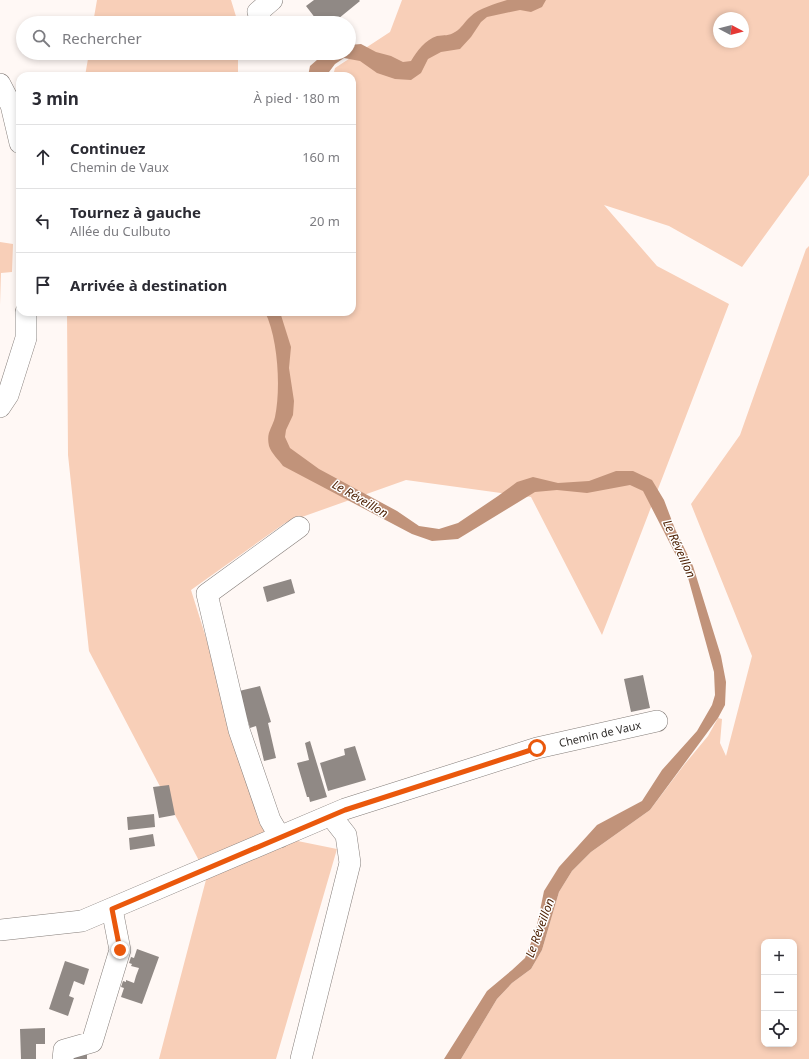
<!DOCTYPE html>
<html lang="fr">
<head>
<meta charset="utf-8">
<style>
  body { margin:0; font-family:"Noto Sans",sans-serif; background:#f2f2f3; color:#2b2b33 }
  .controls { position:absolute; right:12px; bottom:12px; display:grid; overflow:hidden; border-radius:8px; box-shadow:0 2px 6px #0003 }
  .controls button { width:36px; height:36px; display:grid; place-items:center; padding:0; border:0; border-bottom:1px solid #e1e1e2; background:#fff; color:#2b2b33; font:20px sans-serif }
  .compass { position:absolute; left:713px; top:12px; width:36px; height:36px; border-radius:50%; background:#fff; box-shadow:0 2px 6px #0003; rotate:97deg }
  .stop { position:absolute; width:12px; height:12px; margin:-9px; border:3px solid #ea580c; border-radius:50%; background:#fff }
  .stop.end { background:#ea580c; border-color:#fff; box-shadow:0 1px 4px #0008 }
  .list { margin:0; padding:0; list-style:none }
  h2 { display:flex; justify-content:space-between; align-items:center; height:52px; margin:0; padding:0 16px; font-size:17px }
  h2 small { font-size:13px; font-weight:400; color:#7c7c81 }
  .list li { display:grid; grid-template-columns:26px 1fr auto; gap:12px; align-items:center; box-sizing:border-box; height:64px; padding:0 16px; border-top:1px solid #e1e1e2 }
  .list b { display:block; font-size:15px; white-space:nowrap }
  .list p { margin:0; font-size:13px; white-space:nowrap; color:#7c7c81 }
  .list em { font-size:13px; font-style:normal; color:#7c7c81 }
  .icon { flex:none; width:22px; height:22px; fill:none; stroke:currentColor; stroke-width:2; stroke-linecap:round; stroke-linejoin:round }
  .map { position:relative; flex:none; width:809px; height:1059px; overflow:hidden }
  .search { position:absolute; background:#fff; box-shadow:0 2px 6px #0003; left:16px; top:16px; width:340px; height:44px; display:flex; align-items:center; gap:10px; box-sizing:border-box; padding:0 14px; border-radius:22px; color:#7c7c81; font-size:15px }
  .panel { position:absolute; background:#fff; box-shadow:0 2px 6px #0003; left:16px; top:72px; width:340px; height:244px; border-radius:12px }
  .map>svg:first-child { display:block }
  .green { fill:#f8cfb8; fill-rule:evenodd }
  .water { fill:#c1937a }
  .building { fill:#908985 }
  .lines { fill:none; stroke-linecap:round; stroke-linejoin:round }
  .minor-casing { stroke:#857e7a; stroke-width:22 }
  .minor { stroke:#fff; stroke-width:21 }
  .route { stroke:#ea580c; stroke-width:5 }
  .labels { text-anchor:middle; stroke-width:3; stroke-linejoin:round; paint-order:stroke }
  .street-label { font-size:11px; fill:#2f2c2a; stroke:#fff }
  .water-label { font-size:12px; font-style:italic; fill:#4e2205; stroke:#fff }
</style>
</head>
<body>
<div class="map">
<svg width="809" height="1059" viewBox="0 0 809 1059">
  <rect width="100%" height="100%" fill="#fff8f5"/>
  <path class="green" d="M97,0h134l7,23h-145z
    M402,0h407v175l-67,92 -73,-41 -65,-21 53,61 72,38 -127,331 -71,-138 -125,-17 -121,43 -94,67 77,245 69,14 -61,210h-117l48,-183 -118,-225 -21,-196 -1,-143h285v-236h-19l2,-8 55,-36zM719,18h24v24h-24z
    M89,53h149v23h-153z
    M0,242l13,2 -1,28 -11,1 -1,32z
    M809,246v813h-348l36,-60 15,-16 19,-14 11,-19 17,-58 13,-21 19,-19 59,-42 34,-45 24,-29 10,-18 4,1 -2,24 6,13 26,-100 -61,-152 49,-69 66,-186zM764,942h30v102h-30z"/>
  <path class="water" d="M507,0h39l-4,7 -11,5 -11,-2 -33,7 -6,5 -10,15 -11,12 -19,3 -13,7 -7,14 -10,7 -16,-1 -18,-6 -17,-12 -16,-3 -9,6 -9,12h-18l2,-10 15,-13h24v-8l12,-1 15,8 15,4 12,6 8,-1c6,-10 14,-21 26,-25 7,-1 12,0 18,-4 7,-4 9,-10 15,-15 9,-9 25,-13 37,-17z
    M265,312h15l11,35 -2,21 5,33 -1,14 -7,15 -1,7 5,11 29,21 78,42 22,15 20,3 19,-6 40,-27 19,-14 16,-5 25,6 31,-2 27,-10h17l19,9 12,20 11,29 18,37 28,90 5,26 -1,23 -7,13 -68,92 -59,42 -19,19 -13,21 -17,58 -11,19 -19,14 -15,16 -36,60h-17l43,-68 25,-21 13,-12 11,-28 8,-39 15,-24 38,-42 45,-24 20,-31 35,-39 15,-26 3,-10 -1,-23 -27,-98 -5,-7 -39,-76 -13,-6 -43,8 -30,-3 -22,2 -77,47 -26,2 -20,-7 -129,-68c-4,-6 -12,-13 -14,-20 -3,-14 3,-17 6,-29 6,-29 3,-79 -10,-105z"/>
  <path class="building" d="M314,0h45l1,1 -27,22h-14l-13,-17z
    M291,579l4,14 -28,9 -4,-15z
    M643,675l7,33 -19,4 -7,-33z
    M260,686l11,36 -3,1 8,35 -12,3 -8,-35 -6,2 -11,-37z
    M310,741l17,56 -17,5 -1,-5h-2l-10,-34 12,-3 -4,-17z
    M355,746l11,34 -38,11 -8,-28 25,-8 -1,-6z
    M169,785l6,30 -16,3 -6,-31z
    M154,814l1,13 -27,3 -1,-13z
    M153,834l2,12 -25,4 -1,-12z
    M137,949l22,8 -17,47 -21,-7 3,-9 -3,-1 2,-6 3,1v-2l8,3 2,-7 3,-8 -8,-2 1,-2 -3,-1 2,-6 3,1z
    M65,961l24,8 -5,16 -10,-4 -5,15 5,2 -6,18 -19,-7z
    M45,1028v16h-9v15h-15l-1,-30z
    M71,1055h16v4h-16z"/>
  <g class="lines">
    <defs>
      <path id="minor" d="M262,23l-4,-11 14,-12
        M0,84l11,21 9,38
        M0,407l8,-12 18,-57v-26
        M280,837l-10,-17 -31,-90 -32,-136 92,-67
        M0,930l82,-9 263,-112 192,-61 120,-27
        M63,1059l1,-9 28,-8 28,-92 -8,-41
        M301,1059l49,-196 -4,-28 -15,-19"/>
    </defs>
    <use href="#minor" class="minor-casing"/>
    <use href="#minor" class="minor"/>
  </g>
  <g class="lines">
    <path class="route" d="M120,950l-8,-41 233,-99 192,-62"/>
  </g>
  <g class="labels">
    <g class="street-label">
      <text transform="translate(600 734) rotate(-13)" y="4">Chemin de Vaux</text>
    </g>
    <g class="water-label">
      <text transform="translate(360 499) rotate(30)" y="4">Le Réveillon</text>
      <text transform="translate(679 549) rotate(66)" y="4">Le Réveillon</text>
      <text transform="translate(540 928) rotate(-70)" y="4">Le Réveillon</text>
    </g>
  </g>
</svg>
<div class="controls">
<button>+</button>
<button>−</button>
<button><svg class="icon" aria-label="locate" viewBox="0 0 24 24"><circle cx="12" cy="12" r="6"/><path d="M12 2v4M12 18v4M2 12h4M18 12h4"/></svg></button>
</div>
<svg class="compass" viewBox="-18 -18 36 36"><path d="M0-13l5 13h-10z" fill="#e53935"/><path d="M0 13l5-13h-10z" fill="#7c7c81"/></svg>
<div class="stop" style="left:537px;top:748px"></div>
<div class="stop end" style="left:120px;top:950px"></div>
<div class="search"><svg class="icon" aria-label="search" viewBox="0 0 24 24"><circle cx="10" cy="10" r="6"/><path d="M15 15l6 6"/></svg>Rechercher</div>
<section class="panel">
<h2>3 min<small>À pied · 180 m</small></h2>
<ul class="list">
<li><svg class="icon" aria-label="ahead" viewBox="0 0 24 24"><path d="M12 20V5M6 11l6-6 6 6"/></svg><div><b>Continuez</b><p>Chemin de Vaux</p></div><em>160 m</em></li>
<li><svg class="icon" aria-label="left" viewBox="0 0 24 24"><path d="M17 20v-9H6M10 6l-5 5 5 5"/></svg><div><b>Tournez à gauche</b><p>Allée du Culbuto</p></div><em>20 m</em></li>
<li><svg class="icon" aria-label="arrive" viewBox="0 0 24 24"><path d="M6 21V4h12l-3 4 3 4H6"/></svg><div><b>Arrivée à destination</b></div></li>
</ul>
</section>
</div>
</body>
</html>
